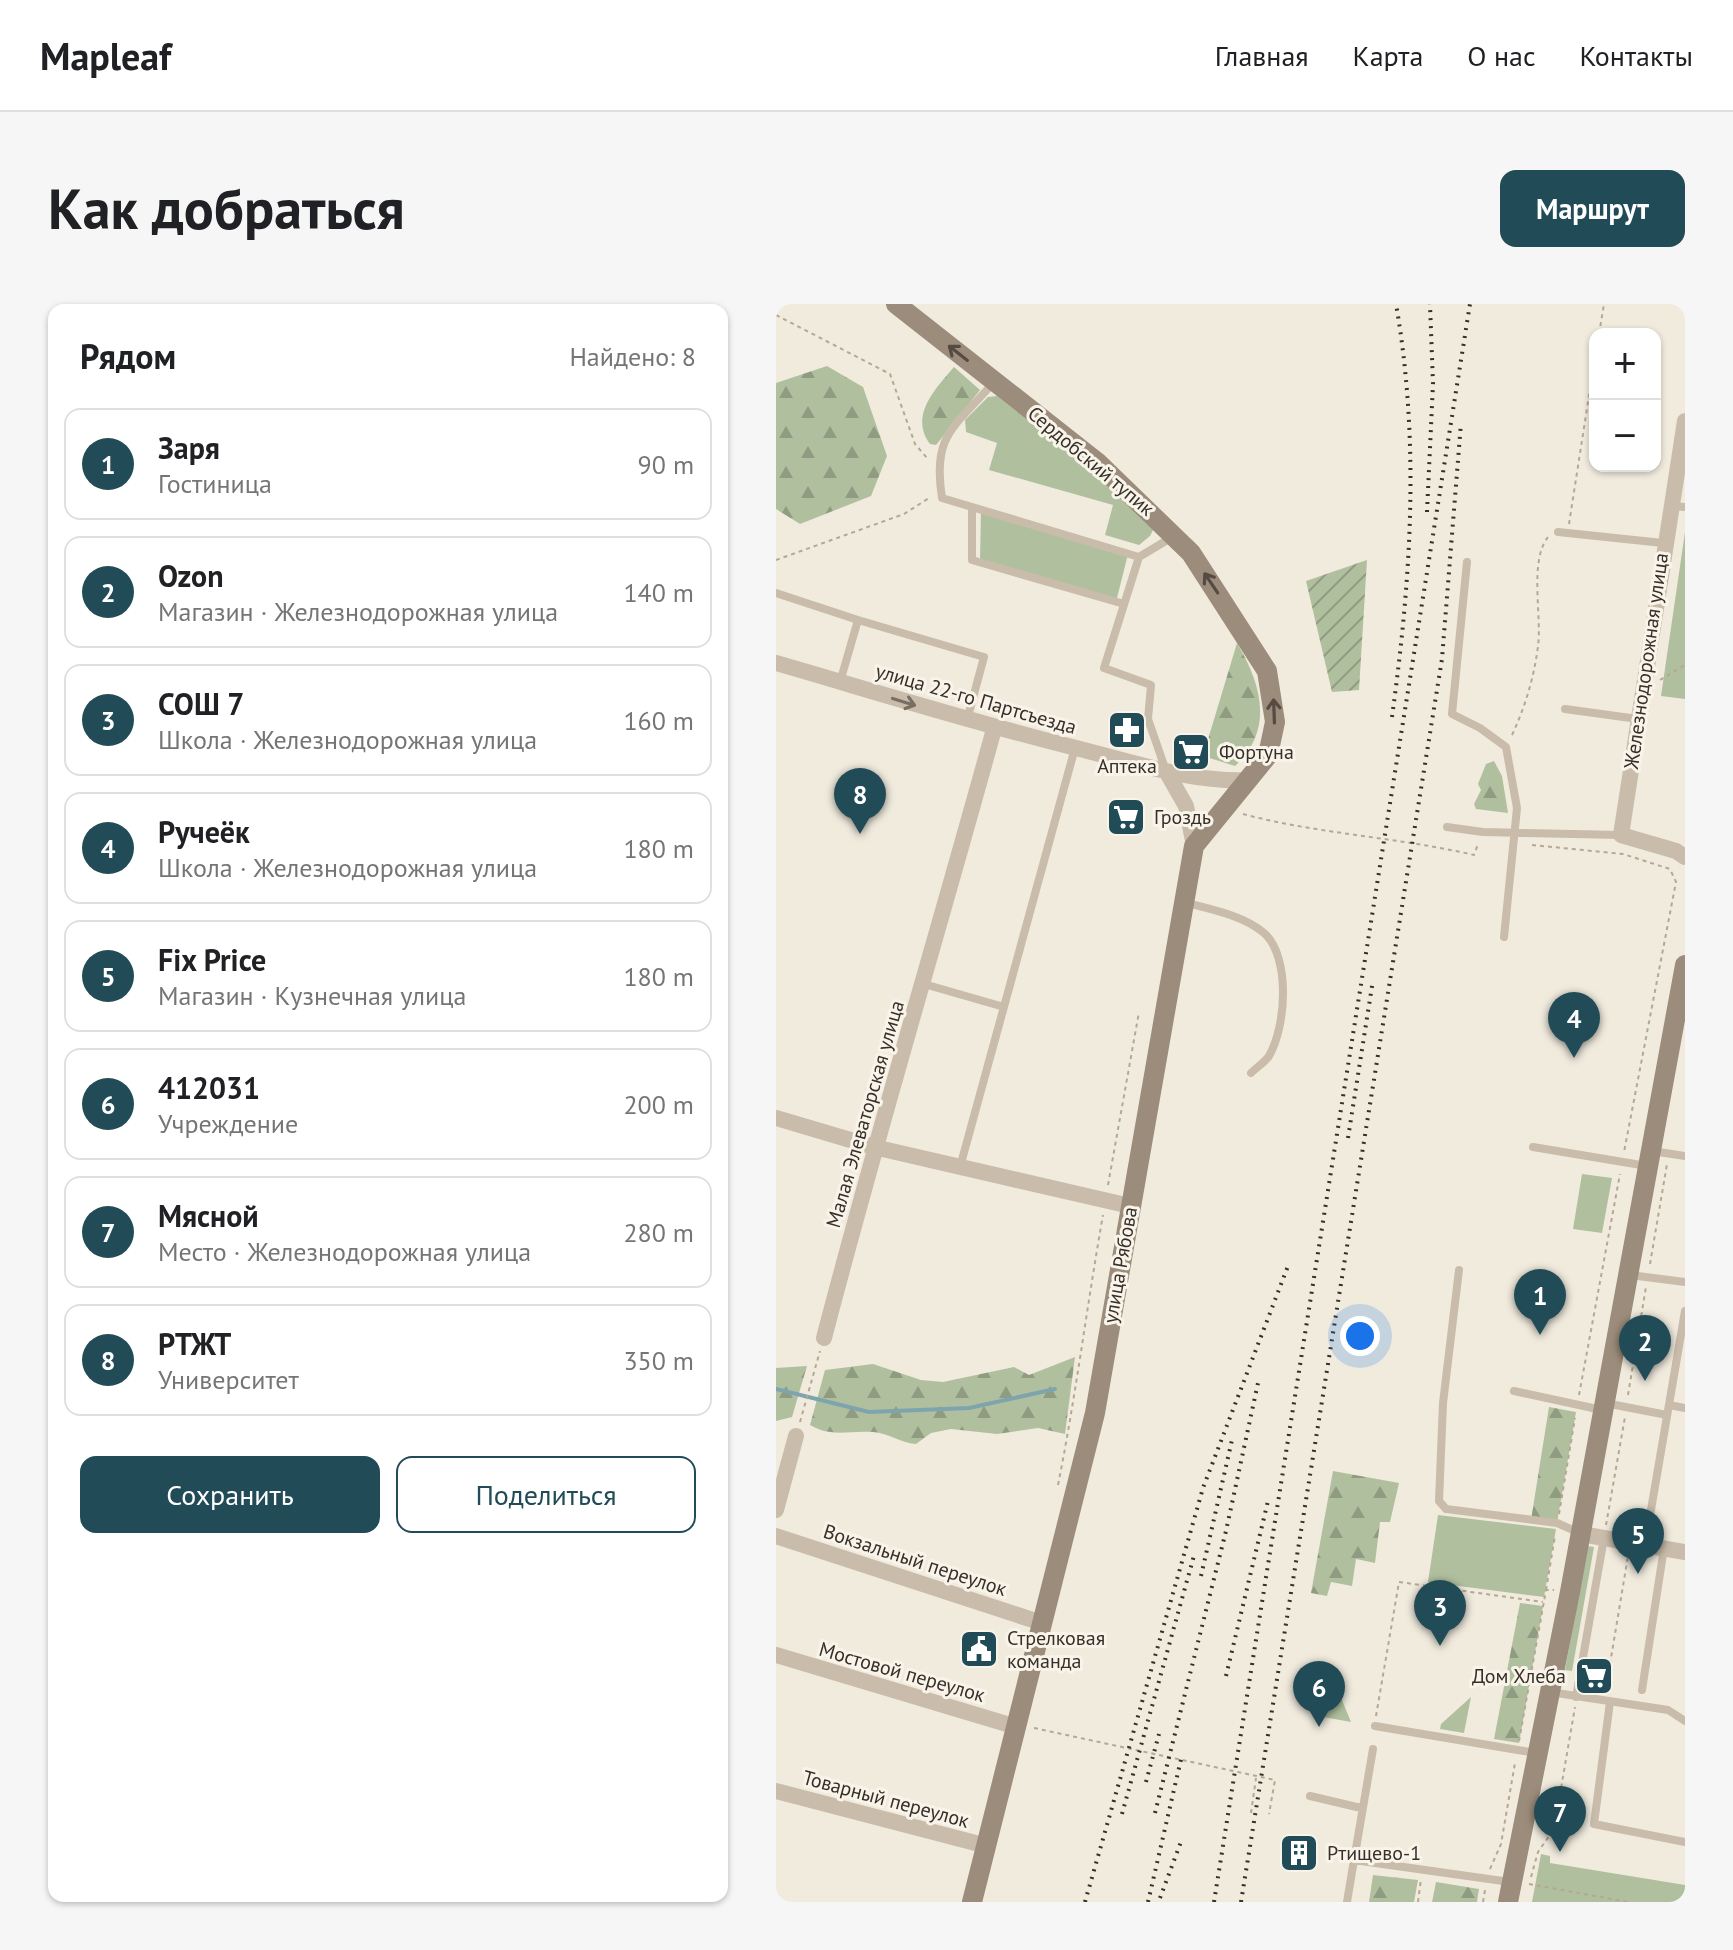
<!DOCTYPE html>
<html lang="ru">
<head>
<meta charset="utf-8">
<style>
  body { margin:0; font-family:"PT Sans",sans-serif; background:#f6f6f6; color:#202124 }
  .controls { position:absolute; right:24px; top:24px; display:grid; overflow:hidden; border-radius:16px; box-shadow:0 2px 6px #0004 }
  .controls button { width:72px; height:72px; display:grid; place-items:center; padding:0; border:0; border-bottom:2px solid #e0e0e0; background:#fff; color:#202124; font:40px sans-serif }
  .you { position:absolute; left:584px; top:1032px; width:28px; height:28px; margin:-20px; border:6px solid #fff; border-radius:50%; background:#1a73e8; box-shadow:0 0 0 12px #1a73e833 }
  .badge { display:grid; place-items:center; width:52px; height:52px; border-radius:50%; background:#214b56; color:#fff; font-size:26px; font-weight:700 }
  .pin { position:absolute; translate:-50% -66px; filter:drop-shadow(0 2px 4px #0008) }
  .pin::after { content:''; position:absolute; top:42px; width:28px; height:24px; background:inherit; clip-path:polygon(0 0,100% 0,50% 100%) }
  .list { margin:0; padding:0; list-style:none }
  h2 { display:flex; justify-content:space-between; align-items:center; height:104px; margin:0; padding:0 32px; font-size:34px }
  h2 small { font-size:26px; font-weight:400; color:#757577 }
  .list li { display:grid; grid-template-columns:52px 1fr auto; gap:24px; align-items:center; box-sizing:border-box; height:112px; margin:0 16px 16px; padding:0 16px; border:2px solid #e0e0e0; border-radius:16px }
  .list b { display:block; font-size:30px; white-space:nowrap }
  .list p { margin:0; font-size:26px; white-space:nowrap; color:#757577 }
  .list em { font-size:26px; font-style:normal; color:#757577 }
  .actions { display:flex; gap:16px; padding:24px 32px }
  .actions a { flex:1; padding:18px 0; border:2px solid #214b56; border-radius:16px; text-align:center; font-size:28px; color:#214b56 }
  .actions .main { background:#214b56; color:#fff }
  .map { position:relative; flex:none; width:909px; height:1598px; overflow:hidden; border-radius:16px }
  header { display:flex; align-items:center; gap:48px; box-sizing:border-box; height:112px; padding:0 40px; background:#fff; border-bottom:2px solid #e0e0e0 }
  header strong { font-size:38px }
  nav { display:flex; gap:44px; margin-inline-start:auto; font-size:28px }
  .intro { display:flex; align-items:center; justify-content:space-between; box-sizing:border-box; height:192px; padding:0 48px }
  h1 { margin:0; font-size:56px }
  .button { padding:20px 36px; border-radius:16px; background:#214b56; color:#fff; font-size:28px; font-weight:700 }
  main { display:flex; gap:48px; padding:0 48px }
  aside { flex:1; background:#fff; border-radius:16px; box-shadow:0 2px 6px #0004 }
  .map>svg:first-child { display:block }
  .green { fill:#b0c09e }
  .forest { fill:url(#forest-firs) }
  .garden { fill:url(#garden-furrows) }
  .lines { fill:none; stroke-linecap:round; stroke-linejoin:round }
  .stream { stroke:#7ea4ad; stroke-width:4 }
  .path { stroke:#b5a794; stroke-width:2; stroke-dasharray:4 4; stroke-linecap:butt }
  .lane { stroke:#c9bcaa; stroke-width:8 }
  .street { stroke:#c9bcaa; stroke-width:16 }
  .secondary { stroke:#9c8c7b; stroke-width:20 }
  .rail { stroke:#372f29; stroke-width:4; stroke-dasharray:2 6; stroke-linecap:butt }
  .oneway { stroke:#554b42 }
  .oneway2 { stroke:#796e63 }
  .labels { text-anchor:middle; stroke-width:6; stroke-linejoin:round; paint-order:stroke }
  .street-label { font-size:20px; fill:#372f29; stroke:#f9f4ea }
  .poi-label { font-size:20px; fill:#372f29; stroke:#f9f4ea; text-anchor:start }
</style>
</head>
<body>
<header>
<strong>Mapleaf</strong>
<nav><a>Главная</a><a>Карта</a><a>О нас</a><a>Контакты</a></nav>
</header>
<div class="intro"><h1>Как добраться</h1><a class="button">Маршрут</a></div>
<main>
<aside>
<h2>Рядом<small>Найдено: 8</small></h2>
<ul class="list">
<li><span class="badge">1</span><div><b>Заря</b><p>Гостиница</p></div><em>90 m</em></li>
<li><span class="badge">2</span><div><b>Ozon</b><p>Магазин · Железнодорожная улица</p></div><em>140 m</em></li>
<li><span class="badge">3</span><div><b>СОШ 7</b><p>Школа · Железнодорожная улица</p></div><em>160 m</em></li>
<li><span class="badge">4</span><div><b>Ручеёк</b><p>Школа · Железнодорожная улица</p></div><em>180 m</em></li>
<li><span class="badge">5</span><div><b>Fix Price</b><p>Магазин · Кузнечная улица</p></div><em>180 m</em></li>
<li><span class="badge">6</span><div><b>412031</b><p>Учреждение</p></div><em>200 m</em></li>
<li><span class="badge">7</span><div><b>Мясной</b><p>Место · Железнодорожная улица</p></div><em>280 m</em></li>
<li><span class="badge">8</span><div><b>РТЖТ</b><p>Университет</p></div><em>350 m</em></li>
</ul>
<div class="actions"><a class="main">Сохранить</a><a>Поделиться</a></div>
</aside>
<div class="map">
<svg width="909" height="1598" viewBox="0 0 909 1598">
  <defs>
    <pattern id="forest-firs" width="22" height="20" patternUnits="userSpaceOnUse" patternTransform="scale(2)"><rect width="22" height="20" fill="#b0c09e"/><path d="M5 1l3.5 6h-7zM16 11l3.5 6h-7z" fill="#909c81"/></pattern>
    <pattern id="garden-furrows" width="10" height="10" patternUnits="userSpaceOnUse" patternTransform="scale(2)"><rect width="10" height="10" fill="#b0c09e"/><path d="M-1 1l2-2M0 10L10 0M9 11l2-2" fill="none" stroke="#909c81"/></pattern>
  </defs>
  <rect width="100%" height="100%" fill="#f1ebde"/>
  <path class="green" d="M221,92l124,97 35,31 -6,12 -11,9 -34,-10 8,-30 -124,-35 8,-27 -31,-11 -1,-12 23,-23z
    M205,205l147,45 -12,48 -136,-40z
    M909,228v167l-24,-3z
    M806,870l30,4 -10,55 -29,-4z
    M662,1211l118,14 -12,68 -116,-15z
    M811,1242l7,1 -22,124 -7,-1z
    M547,1382l14,2 14,34 -33,-6z
    M695,1393l-7,36 -24,-4 1,-5z
    M765,1550l9,2v7l135,22v17h-153z"/>
  <path class="forest" d="M51,62l36,21 24,69 -16,40 -71,28 -24,-15v-126z
    M178,63l26,23 -44,55 -6,-1c-21,-28 5,-55 24,-77z
    M461,339c25,42 37,87 -2,123l-32,-10z
    M718,457l8,15 6,37 -32,-4 -2,-5 7,-14 -3,-6 8,-20z
    M299,1053l-10,77 -27,-6 -41,6 -46,-5 -20,4 -15,11c-16,-1 -27,-11 -43,-12 -24,-2 -41,6 -63,-7l15,-55 48,-6 48,16 22,2 71,-15 15,8z
    M31,1062l-15,51 -16,4v-53z
    M773,1103l27,5 -19,111 -26,-3z
    M557,1167l66,12 -9,39h-10l-5,41 -19,-4 -4,27 -21,-4 -4,14 -16,-3z
    M744,1299l23,3 -24,137 -25,-4z
    M597,1571l45,5 -4,22h-45z
    M660,1578l43,7 -2,13h-45z"/>
  <path class="garden" d="M591,256l-8,130 -27,2 -26,-111z"/>
  <g class="lines">
    <path class="stream" d="M0,1085l93,23 100,-4 86,-19"/>
    <path class="path" d="M0,11l114,59 25,70 13,15
      M823,30l5,-30
      M793,220l26,-167
      M0,256l128,-46 25,-16
      M884,376l25,-15
      M736,431c13,-28 22,-57 26,-89 4,-30 -9,-85 10,-109
      M467,510c75,20 154,23 231,41l4,-11
      M756,541l91,9 47,15 6,13 -52,270
      M332,881l31,-173
      M874,960l17,-100
      M803,1091l41,-221
      M852,1091l18,-108
      M24,1118l20,-71
      M282,1181c18,-90 29,-180 45,-270
      M783,1210l16,-96
      M830,1221l19,-108
      M770,1286l9,-54
      M830,1384l22,-132
      M600,1412l23,-134 144,20
      M258,1424l241,52 -6,34
      M743,1437l27,-151h8
      M475,1509l5,-35
      M714,1565l11,-25 14,-81
      M755,1573l7,-25 16,-23 21,-122
      M753,1580l99,18
      M642,1598l3,-23
      M707,1598l2,-12"/>
    <path class="lane" d="M218,78c-40,46 -62,52 -52,116l197,59 35,-21
      M896,202l13,1
      M196,203v53l152,44
      M782,228l105,11
      M363,253l-35,111 47,17 -3,34 18,52
      M691,258l-15,152 28,14 26,19 11,61 -13,129
      M0,289l82,27
      M64,378l18,-62 126,37 -17,63
      M789,405l73,10
      M671,523l36,5 138,3
      M407,598c26,7 60,13 81,31 27,24 22,94 5,123 -4,6 -13,12 -18,17
      M148,680l80,23
      M757,843l114,19
      M876,847l33,5
      M184,863l115,-419
      M683,966l-16,133 -4,98 7,8 111,14 23,10
      M854,971l55,7
      M738,1087l88,19
      M829,1099l62,12
      M893,1101l16,3
      M869,1241l40,-234
      M866,1386l22,-142
      M774,1388l118,18 17,11
      M800,1393l28,-159
      M834,1398l-16,122 91,18
      M599,1422l161,27
      M534,1492l51,12
      M578,1556l19,-111
      M571,1598l7,-42 156,22"/>
    <path class="street" d="M909,117l-64,414 55,16 9,6
      M0,359c100,29 199,60 300,85 57,14 115,35 174,32
      M390,467l20,35 8,40
      M0,814l98,29 256,59
      M48,1034c53,-204 114,-405 170,-609
      M0,1206l20,-74
      M805,1230l104,18
      M0,1232l266,87
      M0,1351l241,72
      M0,1487l211,55"/>
    <path class="secondary" d="M120,0l201,158 94,91 76,118 8,51 -7,33 -74,91 -99,567 -123,489
      M732,1598l62,-310 115,-627"/>
    <path class="rail" d="M651,208l6,-128 -3,-80
      M616,413c19,-138 28,-275 4,-413
      M572,834l25,-158
      M425,1272l31,-136
      M450,1372l42,-175
      M370,1478l13,-48
      M379,1509l71,-282 32,-148
      M346,1510l73,-262
      M384,1594l22,-59
      M309,1598l118,-414 85,-222
      M372,1598l34,-147
      M438,1598l256,-1598
      M465,1598l201,-1243 19,-236"/>
  </g>
  <defs><path id="oneway-shaft" d="M-6 0H5M1.5-3L5.5 0L1.5 3" fill="none" stroke-width="1.6" stroke-linecap="round" stroke-linejoin="round" transform="scale(2)"/></defs>
  <g class="oneway">
    <use href="#oneway-shaft" transform="translate(182 49) rotate(-142)"/>
    <use href="#oneway-shaft" transform="translate(435 279) rotate(-124)"/>
    <use href="#oneway-shaft" transform="translate(498 407) rotate(-92)"/>
  </g>
  <use class="oneway2" href="#oneway-shaft" transform="translate(128 398) rotate(17)"/>
  <defs>
    <symbol id="pharmacy-square" viewBox="-11 -11 22 22"><rect x="-9" y="-9" width="18" height="18" rx="4" fill="#214b56" stroke="#f9f4ea"/><path d="M-2-6h4v4h4v4h-4v4h-4v-4h-4v-4h4Z" fill="#fff"/></symbol>
    <symbol id="supermarket-square" viewBox="-11 -11 22 22"><rect x="-9" y="-9" width="18" height="18" rx="4" fill="#214b56" stroke="#f9f4ea"/><path d="M-6-5.5h2.5l.6 2H6L4.5 2H-2.5L-4.4-4H-6ZM-1.5 3.2a1.3 1.3 0 1 0 .1 0ZM3 3.2a1.3 1.3 0 1 0 .1 0Z" fill="#fff"/></symbol>
    <symbol id="civic-square" viewBox="-11 -11 22 22"><rect x="-9" y="-9" width="18" height="18" rx="4" fill="#214b56" stroke="#f9f4ea"/><path d="M-.6-6.5H3V-4.5H.6V-3L4-1V1h2V6H-6V1h2V-1L-.6-3ZM-1.2 2.5V6h2.4V2.5Z" fill="#fff"/></symbol>
    <symbol id="building-square" viewBox="-11 -11 22 22"><rect x="-9" y="-9" width="18" height="18" rx="4" fill="#214b56" stroke="#f9f4ea"/><path d="M-4-6H4V6H1V3H-1V6H-4ZM-2.5-4.3h1.7v1.8h-1.7ZM.8-4.3h1.7v1.8H.8ZM-2.5-1h1.7V.8h-1.7ZM.8-1h1.7V.8H.8Z" fill="#fff"/></symbol>
  </defs>
  <g fill-rule="evenodd">
    <use href="#pharmacy-square" x="329" y="404" width="44" height="44"/>
    <use href="#supermarket-square" x="393" y="426" width="44" height="44"/>
    <use href="#supermarket-square" x="328" y="491" width="44" height="44"/>
    <use href="#civic-square" x="181" y="1323" width="44" height="44"/>
    <use href="#supermarket-square" x="796" y="1350" width="44" height="44"/>
    <use href="#building-square" x="501" y="1527" width="44" height="44"/>
  </g>
  <g class="labels">
    <g class="street-label">
      <text transform="translate(315 157) rotate(40)" y="7">Сердобский тупик</text>
      <text transform="translate(870 357) rotate(-82)" y="7">Железнодорожная улица</text>
      <text transform="translate(200 395) rotate(16)" y="7">улица 22-го Партсъезда</text>
      <text transform="translate(89 810) rotate(-74)" y="7">Малая Элеваторская улица</text>
      <text transform="translate(344 961) rotate(-80)" y="7">улица Рябова</text>
      <text transform="translate(139 1256) rotate(18)" y="7">Вокзальный переулок</text>
      <text transform="translate(126 1368) rotate(16)" y="7">Мостовой переулок</text>
      <text transform="translate(110 1495) rotate(15)" y="7">Товарный переулок</text>
    </g>
    <g class="poi-label">
      <text x="443" y="455">Фортуна</text>
      <text x="351" y="469" text-anchor="middle">Аптека</text>
      <text x="378" y="520">Гроздь</text>
      <text x="231" y="1341">Стрелковая<tspan x="231" dy="23">команда</tspan></text>
      <text x="790" y="1379" text-anchor="end">Дом Хлеба</text>
      <text x="551" y="1556">Ртищево-1</text>
    </g>
  </g>
</svg>
<div class="controls">
<button>+</button>
<button>−</button>
</div>
<div class="you"></div>
<div class="pin badge" style="left:764px;top:1031px">1</div>
<div class="pin badge" style="left:869px;top:1077px">2</div>
<div class="pin badge" style="left:664px;top:1342px">3</div>
<div class="pin badge" style="left:798px;top:754px">4</div>
<div class="pin badge" style="left:862px;top:1270px">5</div>
<div class="pin badge" style="left:543px;top:1423px">6</div>
<div class="pin badge" style="left:784px;top:1548px">7</div>
<div class="pin badge" style="left:84px;top:530px">8</div>
</div>
</main>
</body>
</html>
